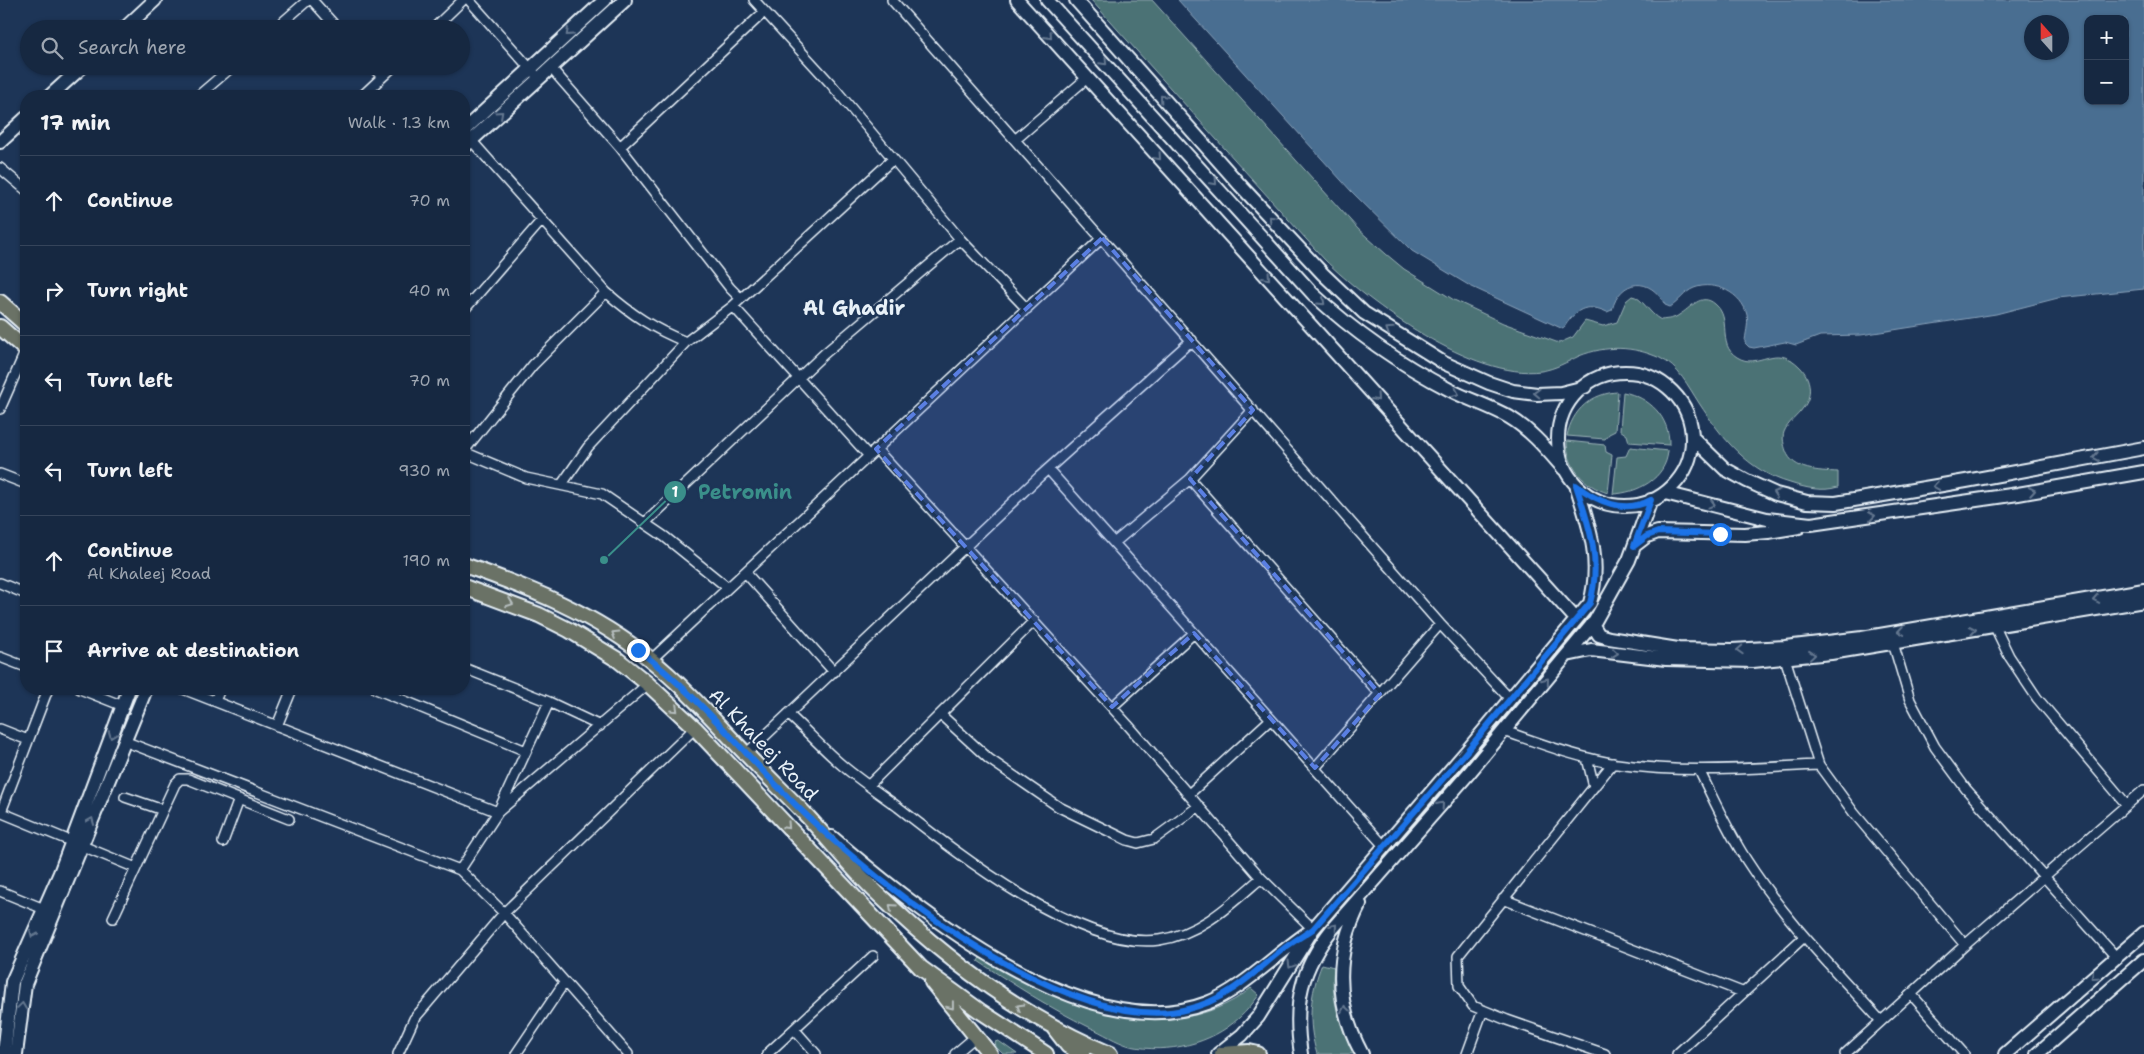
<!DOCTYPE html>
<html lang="en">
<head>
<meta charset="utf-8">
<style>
  body { margin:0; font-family:"Shantell Sans",sans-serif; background:#23344c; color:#f1f3f6 }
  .controls { position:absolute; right:15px; top:15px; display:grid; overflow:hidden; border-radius:10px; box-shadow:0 1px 4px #0004 }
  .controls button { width:45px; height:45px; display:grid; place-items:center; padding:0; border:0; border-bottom:1px solid #35445a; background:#162841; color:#f1f3f6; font:25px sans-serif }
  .compass { position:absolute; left:2024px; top:15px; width:45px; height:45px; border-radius:50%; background:#162841; box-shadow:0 1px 4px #0004; rotate:339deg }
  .stop { position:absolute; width:15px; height:15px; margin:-11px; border:4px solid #1a73e8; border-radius:50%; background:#fff }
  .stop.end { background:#1a73e8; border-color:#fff; box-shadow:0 1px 5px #0008 }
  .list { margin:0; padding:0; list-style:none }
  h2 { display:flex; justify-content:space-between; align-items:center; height:65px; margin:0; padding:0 20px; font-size:21px }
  h2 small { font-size:16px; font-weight:400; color:#9ea6b1 }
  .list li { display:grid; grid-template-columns:32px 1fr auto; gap:15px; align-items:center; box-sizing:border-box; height:90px; padding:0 20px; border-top:1px solid #35445a }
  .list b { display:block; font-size:19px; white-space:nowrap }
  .list p { margin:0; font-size:16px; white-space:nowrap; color:#9ea6b1 }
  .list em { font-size:16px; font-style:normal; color:#9ea6b1 }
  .icon { flex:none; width:28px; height:28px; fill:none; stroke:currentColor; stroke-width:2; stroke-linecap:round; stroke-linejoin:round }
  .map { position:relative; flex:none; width:2144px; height:1054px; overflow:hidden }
  .search { position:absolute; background:#162841; box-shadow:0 1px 4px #0004; left:20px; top:20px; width:450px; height:55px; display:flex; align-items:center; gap:12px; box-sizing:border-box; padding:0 18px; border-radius:28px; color:#9ea6b1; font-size:19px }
  .panel { position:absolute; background:#162841; box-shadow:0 1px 4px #0004; left:20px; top:90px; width:450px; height:605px; border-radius:20px }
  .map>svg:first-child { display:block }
  .green { fill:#4c7275; stroke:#9ab2b6 }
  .water { fill:#4a6e91; stroke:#89a2ba; fill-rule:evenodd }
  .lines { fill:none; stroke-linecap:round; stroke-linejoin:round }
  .street-casing { stroke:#e8f1f8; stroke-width:12 }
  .secondary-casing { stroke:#e8f1f8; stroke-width:16 }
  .primary-casing { stroke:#e8f1f8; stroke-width:18 }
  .street { stroke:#1d3557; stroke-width:9 }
  .secondary { stroke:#1d3557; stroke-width:12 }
  .primary { stroke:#6a7266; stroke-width:14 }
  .oneway { stroke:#64778f }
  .oneway2 { stroke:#b6bebe }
  .route { stroke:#1a73e8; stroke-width:6 }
  .marked { fill:#5a7fe2; fill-opacity:0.2; stroke:#5a7fe2; stroke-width:4; stroke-dasharray:10 6; stroke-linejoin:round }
  .labels { text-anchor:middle; stroke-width:4.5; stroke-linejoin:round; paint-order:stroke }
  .street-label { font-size:19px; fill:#e8f1f8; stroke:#1d3557 }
  .neighbourhood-label { font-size:20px; font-weight:bold; fill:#e8f1f8; stroke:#1d3557 }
  .leader { fill:none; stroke:#3a8f8a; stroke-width:2 }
  .callout-dot { fill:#3a8f8a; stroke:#1d3557; stroke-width:2 }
  .mark-label { font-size:15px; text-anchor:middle; font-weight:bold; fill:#fff }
  .callout-label { font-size:20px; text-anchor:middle; font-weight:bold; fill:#3a8f8a; stroke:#1d3557; stroke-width:4.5; stroke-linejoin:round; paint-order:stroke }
</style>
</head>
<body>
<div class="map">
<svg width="2144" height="1054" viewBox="0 0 2144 1054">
  <rect width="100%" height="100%" fill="#1d3557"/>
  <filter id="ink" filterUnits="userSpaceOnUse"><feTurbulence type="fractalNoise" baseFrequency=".02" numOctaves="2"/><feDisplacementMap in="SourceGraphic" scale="10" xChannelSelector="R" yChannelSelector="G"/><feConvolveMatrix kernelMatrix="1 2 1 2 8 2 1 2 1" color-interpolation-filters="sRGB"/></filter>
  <g filter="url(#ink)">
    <path class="green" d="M1091,0h61l206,229 28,25 18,15 50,31 49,23 56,20 14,-6 12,-16 18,5 14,-4 9,-21 6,-5c10,1 17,18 29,24 7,-1 13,-1 18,-5 12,-7 22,-23 36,-11 18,15 1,40 22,53 22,14 38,-16 63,10 11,11 13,29 3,41 -6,9 -15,14 -19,24 -2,6 0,13 2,19 7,20 33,20 52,21v15c-16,5 -32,1 -48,-4 -42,-12 -68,-45 -91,-80 -11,-17 -20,-36 -39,-45 -27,-12 -53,-13 -81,-2 -12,6 -24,13 -38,15 -67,9 -172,-67 -217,-112z
      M1618,392l-3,39 -6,3 -4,5 -38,-3c5,-26 25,-43 51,-44z
      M1623,392c26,5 47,25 46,53l-40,-3 -2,-7 -7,-5z
      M1567,441l38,4 1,7 6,3 -4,38c-24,-7 -41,-26 -41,-52z
      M1630,447l38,4c-2,28 -31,42 -55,43l4,-37 9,-1z
      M981,956c62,32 124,70 197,62 26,-3 53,-13 73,-30l8,7c-6,8 -12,16 -20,23 -28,26 -71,36 -109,28 -14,-4 -27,-13 -41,-19 -39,-19 -75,-42 -111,-66z
      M1322,964l12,3c-4,29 6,62 21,87h-38c-10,-31 -7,-61 5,-90z
      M998,1041l2,1 17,12h-14l-7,-7 -1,-5z"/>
    <path class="water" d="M1178,0h966v289l-86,9 -62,16 -135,21 -41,1 -24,9 -11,-3 -31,6 -5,-1 -4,-4c0,-9 4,-18 2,-28 -5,-22 -32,-35 -53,-27 -10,4 -15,14 -24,19l-5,-2c-14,-29 -45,-27 -53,5l-5,2c-22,-10 -32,-2 -44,17l-93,-43 -58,-35 -61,-60zM2088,19h37v82h-37zM2032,22h30v30h-30z"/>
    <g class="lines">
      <defs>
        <path id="street" d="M312,0l26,29
          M469,0l65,73
          M754,0l77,84 129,155 67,70
          M892,0l548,624 70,75
          M275,29l33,-29
          M433,29l30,-29
          M372,66l10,11
          M551,68l69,79 110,141 10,10
          M198,96l35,-30
          M362,96l32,-30
          M471,140l135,152c26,23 48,37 80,50
          M1015,140l72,-62
          M620,147l144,-135
          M0,168l26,22
          M733,306l136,150
          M464,310l78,-90
          M0,409l26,-59
          M876,449l252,276 133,153 52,51
          M464,451l69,-86 73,-73
          M464,452l62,26 76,16 63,43 63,51
          M1048,469l336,377
          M0,474l26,10
          M1190,479l63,-69
          M562,484l26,-37 98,-105 47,-36 160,-147
          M645,523l179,-169 136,-115
          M1114,543l76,-64 190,215
          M745,572l89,100
          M0,583l26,11
          M1993,623l16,33 28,42 90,107
          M1893,643l17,57 25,47 31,42 150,168
          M0,657l26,10
          M1785,658l34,107 35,48 111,132
          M651,660l451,-422
          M464,668l85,34 51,24
          M80,689l43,17
          M183,689l315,123 51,-110
          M376,689l150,62
          M215,701l5,-12
          M1112,707l82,-74
          M788,714c19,17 36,36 55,52 18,15 37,28 55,41 60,47 183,144 261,133 42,-6 72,-36 102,-62
          M941,715l48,44 70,48 68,33 11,3 16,-4 45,-33
          M277,726l15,-37
          M0,729l28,11
          M1504,731c38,13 74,27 113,33 67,10 135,4 202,1
          M124,741l336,129 44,43 124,141
          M746,754l293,-277 153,-137
          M1587,758l7,29
          M1315,768l125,-144
          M1699,770c15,30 29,62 48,91 38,59 87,108 134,160
          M869,785l165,-164
          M1189,794l82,-75
          M125,797l38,13
          M0,812l136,56
          M1,812l47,-123
          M223,842l16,-43
          M460,870l38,-58 150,-128
          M0,891l44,18
          M1503,899l239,93
          M113,918l62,-134 5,-5h8l101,40
          M1911,994l53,60
          M794,1029l22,25
          M398,1054l16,-35 90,-106 191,-185
          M516,1054l48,-71
          M767,1054l106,-98
          M955,1054l20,-17
          M1467,1054l16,-44
          M1605,1054l-98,-34 -34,-14 -14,-20 -1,-30 155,-193
          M1677,1054l127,-117
          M1845,1054l120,-109 179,-155"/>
        <path id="secondary" d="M1017,0l558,618
          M1047,0l266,294c42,39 87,70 137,96 19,10 40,16 59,27 22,13 39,34 55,52
          M1076,0l164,185 83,89 41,39 80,50 45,20 24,8 24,3 24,-1 24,-6
          M124,29l31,-29
          M50,96l33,-30
          M464,130l141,-130
          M0,142l26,-24
          M464,147l161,-147
          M1558 439a67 67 0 1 1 134 0a67 67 0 1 1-134 0Z
          M1692,437l33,32 22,12 29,13 31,8 29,1 130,-22 178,-33
          M1665,493l102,26 44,5 207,-30 126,-22
          M1634,546l13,-10 11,-4 87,2 23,-2 31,-5
          M1592,624l7,11 10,3 69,11 54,1 53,-3 77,-9 282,-48
          M1567,655l24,-5 75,9 87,2 78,-8 313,-52
          M832,837c86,74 255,212 375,166 35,-13 70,-50 102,-71
          M1360,904c-26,50 -25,100 2,150
          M4,1054l8,-72 48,-109 69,-184
          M16,1054l9,-70 121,-295
          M1218,1054l24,-19 16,-18 55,-88 153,-177 124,-149c12,-43 -1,-77 -14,-118
          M1301,1054c-8,-51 0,-86 32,-126l136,-155 126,-152 34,-61 22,-60
          M2005,1054l139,-121
          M2037,1054l107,-94"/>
        <path id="primary" d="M0,302l26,23
          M0,327l26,23
          M464,565c66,23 131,49 186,94 36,29 65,63 97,96 20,21 41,41 61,62 23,25 44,52 69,76 68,66 145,124 233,161
          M464,587l75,28 30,15 49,30 30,24 47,44 226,240 59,43 66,43
          M932,982l58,72
          M1054,1028l14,18 14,8
          M1222,1054l27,-2 9,2"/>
      </defs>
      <use href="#street" class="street-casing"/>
      <use href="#secondary" class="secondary-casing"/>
      <use href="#primary" class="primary-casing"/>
      <use href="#street" class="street"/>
      <use href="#secondary" class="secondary"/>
      <use href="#primary" class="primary"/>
    </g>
    <defs><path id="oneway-chevron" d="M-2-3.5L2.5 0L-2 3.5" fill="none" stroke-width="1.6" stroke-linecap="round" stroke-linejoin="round" transform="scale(1.25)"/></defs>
    <g class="oneway">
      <use href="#oneway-chevron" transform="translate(569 33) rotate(138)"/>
      <use href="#oneway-chevron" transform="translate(1049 36) rotate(48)"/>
      <use href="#oneway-chevron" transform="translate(1104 62) rotate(47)"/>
      <use href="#oneway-chevron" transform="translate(1163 98) rotate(-131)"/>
      <use href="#oneway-chevron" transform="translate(500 114) rotate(-42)"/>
      <use href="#oneway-chevron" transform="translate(1158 157) rotate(48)"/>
      <use href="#oneway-chevron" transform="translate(1214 182) rotate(48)"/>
      <use href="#oneway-chevron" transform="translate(1272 219) rotate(-133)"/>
      <use href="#oneway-chevron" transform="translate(1267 277) rotate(48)"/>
      <use href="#oneway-chevron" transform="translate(1322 302) rotate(43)"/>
      <use href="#oneway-chevron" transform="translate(1389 330) rotate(-147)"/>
      <use href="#oneway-chevron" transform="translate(1456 393) rotate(24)"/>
      <use href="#oneway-chevron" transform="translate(1537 393) rotate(-178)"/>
      <use href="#oneway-chevron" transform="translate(1376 398) rotate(48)"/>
      <use href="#oneway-chevron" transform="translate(2096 457) rotate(170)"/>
      <use href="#oneway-chevron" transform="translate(1936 486) rotate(171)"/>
      <use href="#oneway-chevron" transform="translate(2032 491) rotate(-10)"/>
      <use href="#oneway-chevron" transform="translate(1776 493) rotate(-161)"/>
      <use href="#oneway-chevron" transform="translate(1712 504) rotate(15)"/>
      <use href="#oneway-chevron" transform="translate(1872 516) rotate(-8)"/>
      <use href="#oneway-chevron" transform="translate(2096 599) rotate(170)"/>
      <use href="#oneway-chevron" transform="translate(1973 630) rotate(-10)"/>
      <use href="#oneway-chevron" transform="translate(1901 631) rotate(171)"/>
      <use href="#oneway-chevron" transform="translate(1740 650) rotate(177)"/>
      <use href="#oneway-chevron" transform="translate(1615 653) rotate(7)"/>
      <use href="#oneway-chevron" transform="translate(1812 655) rotate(-6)"/>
      <use href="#oneway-chevron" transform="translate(1546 681) rotate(-51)"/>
      <use href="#oneway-chevron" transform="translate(112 735) rotate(111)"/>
      <use href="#oneway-chevron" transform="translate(1441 805) rotate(-49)"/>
      <use href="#oneway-chevron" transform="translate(91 821) rotate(-67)"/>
      <use href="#oneway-chevron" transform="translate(1334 927) rotate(-50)"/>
      <use href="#oneway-chevron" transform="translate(33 934) rotate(114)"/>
      <use href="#oneway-chevron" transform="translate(1291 965) rotate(121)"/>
      <use href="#oneway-chevron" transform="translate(2094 976) rotate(139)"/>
      <use href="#oneway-chevron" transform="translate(22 1006) rotate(-82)"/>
      <use href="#oneway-chevron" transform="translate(1345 1009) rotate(-99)"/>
    </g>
    <g class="oneway2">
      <use href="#oneway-chevron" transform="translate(510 603) rotate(21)"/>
      <use href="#oneway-chevron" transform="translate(615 634) rotate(-148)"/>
      <use href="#oneway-chevron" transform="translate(675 709) rotate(43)"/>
      <use href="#oneway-chevron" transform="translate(787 826) rotate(47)"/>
      <use href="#oneway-chevron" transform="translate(892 907) rotate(-138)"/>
      <use href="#oneway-chevron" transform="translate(951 1006) rotate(52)"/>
      <use href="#oneway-chevron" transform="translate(1020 1007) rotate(-149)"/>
    </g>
  </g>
  <g class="lines" filter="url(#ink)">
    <path class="route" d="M638,650c62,46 110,109 166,163 78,76 270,225 384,196 39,-9 64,-35 94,-59 10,-8 21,-14 31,-21l153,-177 124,-149c12,-43 -1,-77 -14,-118 21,17 49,29 75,15l-17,46 13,-10 11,-4 62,2"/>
  </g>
  <path class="marked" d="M1102,238l151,172 -63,69 190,215 -65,74 -121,-135 -82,74 -236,-258z"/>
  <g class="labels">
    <g class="street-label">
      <text transform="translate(764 744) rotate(46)" y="7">Al Khaleej Road</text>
    </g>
    <g class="neighbourhood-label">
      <text x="854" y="315">Al Ghadir</text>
    </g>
  </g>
  <path class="leader" d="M604 560L675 492"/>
  <g class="callout-dot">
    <circle cx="604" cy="560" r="5"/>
    <circle cx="675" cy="492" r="12"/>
  </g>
  <g class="mark-label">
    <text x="675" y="497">1</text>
  </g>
  <g class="callout-label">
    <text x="745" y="499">Petromin</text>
  </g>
</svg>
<div class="controls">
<button>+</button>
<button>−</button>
</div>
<svg class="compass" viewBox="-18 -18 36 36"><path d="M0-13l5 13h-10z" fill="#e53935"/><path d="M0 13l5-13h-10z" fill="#9ea6b1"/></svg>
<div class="stop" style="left:1720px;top:534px"></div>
<div class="stop end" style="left:638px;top:650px"></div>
<div class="search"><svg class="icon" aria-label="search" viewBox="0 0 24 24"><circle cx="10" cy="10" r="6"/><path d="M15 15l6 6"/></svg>Search here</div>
<section class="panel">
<h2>17 min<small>Walk · 1.3 km</small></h2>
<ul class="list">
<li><svg class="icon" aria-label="ahead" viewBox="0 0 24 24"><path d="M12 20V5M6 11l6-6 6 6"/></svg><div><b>Continue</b></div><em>70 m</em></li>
<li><svg class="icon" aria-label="right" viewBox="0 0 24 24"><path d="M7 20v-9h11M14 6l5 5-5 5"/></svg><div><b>Turn right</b></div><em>40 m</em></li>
<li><svg class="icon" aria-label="left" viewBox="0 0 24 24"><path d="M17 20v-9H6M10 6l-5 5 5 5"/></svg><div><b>Turn left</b></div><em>70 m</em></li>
<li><svg class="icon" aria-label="left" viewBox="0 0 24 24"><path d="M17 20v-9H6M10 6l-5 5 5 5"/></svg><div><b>Turn left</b></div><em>930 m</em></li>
<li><svg class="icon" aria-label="ahead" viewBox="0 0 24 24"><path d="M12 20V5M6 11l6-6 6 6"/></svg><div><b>Continue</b><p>Al Khaleej Road</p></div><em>190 m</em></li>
<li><svg class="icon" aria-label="arrive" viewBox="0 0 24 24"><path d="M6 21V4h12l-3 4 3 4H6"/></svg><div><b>Arrive at destination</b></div></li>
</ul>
</section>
</div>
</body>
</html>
